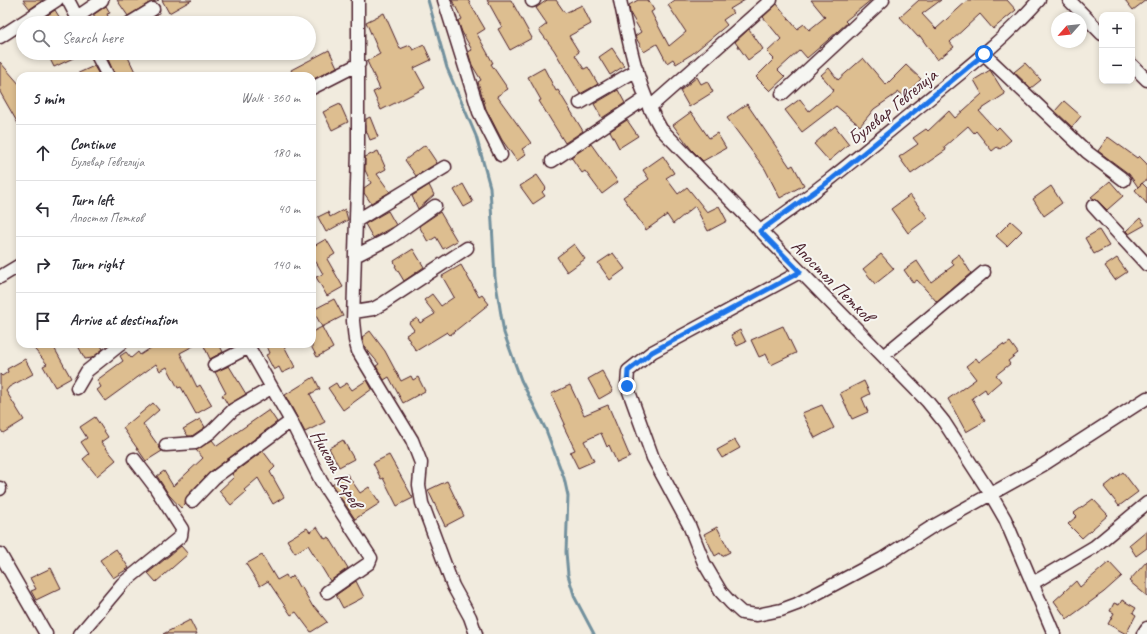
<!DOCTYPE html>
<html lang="en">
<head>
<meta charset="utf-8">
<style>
  body { margin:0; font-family:Caveat,sans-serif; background:#f2f2f3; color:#2b2b33 }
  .controls { position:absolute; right:12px; top:12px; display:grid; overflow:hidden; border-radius:8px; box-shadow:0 2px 6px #0003 }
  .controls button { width:36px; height:36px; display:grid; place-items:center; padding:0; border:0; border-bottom:1px solid #e1e1e2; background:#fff; color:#2b2b33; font:20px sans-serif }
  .compass { position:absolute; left:1051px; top:12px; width:36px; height:36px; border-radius:50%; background:#fff; box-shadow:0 2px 6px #0003; rotate:243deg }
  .stop { position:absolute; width:12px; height:12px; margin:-9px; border:3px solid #1a73e8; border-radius:50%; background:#fff }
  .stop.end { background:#1a73e8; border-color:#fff; box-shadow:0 1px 4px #0008 }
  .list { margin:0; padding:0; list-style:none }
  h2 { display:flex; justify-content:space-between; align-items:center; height:52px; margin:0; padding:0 16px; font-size:17px }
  h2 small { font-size:13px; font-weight:400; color:#7c7c81 }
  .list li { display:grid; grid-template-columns:26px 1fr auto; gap:12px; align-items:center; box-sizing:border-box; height:56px; padding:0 16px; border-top:1px solid #e1e1e2 }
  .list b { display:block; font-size:15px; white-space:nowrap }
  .list p { margin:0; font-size:13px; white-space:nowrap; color:#7c7c81 }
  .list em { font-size:13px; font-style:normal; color:#7c7c81 }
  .icon { flex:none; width:22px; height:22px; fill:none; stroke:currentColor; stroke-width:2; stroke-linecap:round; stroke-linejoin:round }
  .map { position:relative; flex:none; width:1147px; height:634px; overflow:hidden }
  .search { position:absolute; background:#fff; box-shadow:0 2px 6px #0003; left:16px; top:16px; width:300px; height:44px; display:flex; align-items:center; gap:10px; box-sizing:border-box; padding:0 14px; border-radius:22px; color:#7c7c81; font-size:15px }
  .panel { position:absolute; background:#fff; box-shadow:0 2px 6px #0003; left:16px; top:72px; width:300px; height:276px; border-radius:12px }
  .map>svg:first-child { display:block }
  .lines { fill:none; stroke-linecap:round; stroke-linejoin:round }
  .stream { stroke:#72909d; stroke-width:3 }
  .building { fill:#ddbe90; stroke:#4a1f2b }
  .minor-casing { stroke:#4a1f2b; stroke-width:15 }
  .minor { stroke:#f6f6f2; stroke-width:12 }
  .route { stroke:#1a73e8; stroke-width:5 }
  .labels { text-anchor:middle; stroke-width:4; stroke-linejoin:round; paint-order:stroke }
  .street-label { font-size:19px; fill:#4a1f2b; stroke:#f6f6f2 }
</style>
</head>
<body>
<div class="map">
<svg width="1147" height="634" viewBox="0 0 1147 634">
  <rect width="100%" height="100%" fill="#f1ebde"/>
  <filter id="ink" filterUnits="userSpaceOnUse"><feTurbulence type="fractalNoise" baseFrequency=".025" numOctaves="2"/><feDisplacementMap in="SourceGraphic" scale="8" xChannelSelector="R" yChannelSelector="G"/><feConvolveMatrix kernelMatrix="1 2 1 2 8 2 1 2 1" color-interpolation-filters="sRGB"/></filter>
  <g filter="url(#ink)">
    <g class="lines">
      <path class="stream" d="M428,0l19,68 29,68 14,51 5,91 9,55 17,47 25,50 18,48 4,18 -2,56 2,23 7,23 19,36"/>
    </g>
    <path class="building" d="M23,0h20l-13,9z
      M117,0h42l-10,3 -21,13z
      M162,0h30l-23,13z
      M452,0h16l17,29 -8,5 16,29 -2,1 17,25 -11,7 34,47 -9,6 4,5 -9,7 -15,-21 -16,-31 -8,-27 3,-2 -9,-15 -4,-13 4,-2 -10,-18 -4,-11 4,-2z
      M487,0h24l21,38 -22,12 -12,-21 4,-2z
      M547,0h9l9,13 17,-8 9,19 -22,12 10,16 -4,3 9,14 4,-2 10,17 -18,10 -26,-44 -15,-20 8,-6 -11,-16z
      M638,0h10l6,10 -3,2 18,34 17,-14 -18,-27 7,-5h70l-15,9 3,4 -10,7 4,5 -35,29 -16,10 -3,-5 -6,4 -10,-19 -13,8 -9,-16 6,-4 -11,-19 -1,-8z
      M811,0h60l-26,21 2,2 -19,17 -21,18 -7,-8 -22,20 7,7 -15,14 -14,-14 18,-18 -7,-7 14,-13 -18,-22 14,-13 20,25 7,-5 5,6 16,-13z
      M919,0h22l-19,14 14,15 32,-29h39l9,10 -23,19 -13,-15 -30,28 4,5 -17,13 -17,-24 -2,1 -18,-20z
      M1125,0h21l-13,10z
      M106,6l4,7 -3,1 4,9h-13l-5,-8z
      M55,10l8,13h-21l-2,-3z
      M384,13l16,36 10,-4 3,5 11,-5 7,15 -17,8 11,20 -44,22 -8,-18 7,-3 -13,-28 13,-7 -14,-32z
      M749,29l14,20 -15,11 -13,-18z
      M612,48l12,18 -14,9 -11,-18z
      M329,50l8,17 -25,13v-4h-18l-3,-6z
      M47,53h37l-30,14z
      M121,53h5l11,23h-22l-7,-17z
      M863,58l23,27 20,-20 15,14 -17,17 -5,-4 -25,17 -14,17 -24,-20 -34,26 -17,-22 15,-11 9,12 25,-21 -13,-15 8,-7 9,12z
      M0,62l20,23v42l-20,-35z
      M1025,63l16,17 -10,8 -17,-16z
      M94,66l6,10h-28z
      M544,68l12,23 2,-1 25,41 -18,12 -26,-42 2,-1 -13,-23z
      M990,70l15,24 -26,17 17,19 3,-3 12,13 -11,9 -3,-2 -5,4 -16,-20 -2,2 -6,-7 -24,21 2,3 -35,24 -12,-17 19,-13 -5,-6 13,-9 2,2 21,-20 6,7 27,-24 -8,-14z
      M697,77l4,7 6,-3 6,11 -24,15 -9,-16z
      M618,90l7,13 -23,15 -8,-14z
      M1064,101l17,15 -9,11 -17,-16z
      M340,104l8,18 -16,8 -9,-18z
      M747,104l43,63 3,-2 11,20 -24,13 -15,-29 -38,-51z
      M691,112l18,26 8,-5 9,15 -23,13 -12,-12 -18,-24z
      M370,117l8,20 -8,3 -4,-10v-11z
      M627,120l11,16 -19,12 -9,-17z
      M835,126l14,18 -20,17 -15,-17z
      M1108,137l29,21 2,-2 8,8v15l-9,8 -9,-13 -31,-23z
      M591,144l27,38 -16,12 -17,-23 -3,2 -11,-16z
      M425,145l12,18 -21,13 -11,-16z
      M378,151l8,18 -9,5 13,18 -19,11 -7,-10v-5l7,-5 -6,-13v-13z
      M663,156l11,17 -8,5 12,16 9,-7 20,25 12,-6 8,15 -19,10 -13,-25 -22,18 -6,-9 -21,15 -23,-33 26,-18 -6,-9z
      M537,175l9,13 -4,4 3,4 -12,8 -13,-18z
      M1110,181l13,15 -16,14 -9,-9 -7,-4z
      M1142,183l5,5v16l-12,-14z
      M463,184l10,18 -9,5 -10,-17z
      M429,185l5,10 -16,14 -6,-13z
      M1051,186l11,17 -18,13 -11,-17z
      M910,195l18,23 -20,15 -17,-24z
      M345,209l3,11 -22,12 -8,-15 10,-5 2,5z
      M388,211l8,14 -23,13 -8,-14z
      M440,212l17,29 -14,8 -7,-12 -8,5 -9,-16z
      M1140,218l5,7 -16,9 -3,-3z
      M1011,221l11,10 -15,15 -11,-10z
      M1099,230l10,16 -15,8 -9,-16z
      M326,239l9,15 -8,5 16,28 -16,9 -11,-19 7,-3 -11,-19v-8z
      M574,244l11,15 -18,13 -10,-15z
      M413,249l11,18 -20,14 -9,-15h1l-2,-5z
      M613,253l12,16 -15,11 -12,-17z
      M881,254l13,15 -19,15 -12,-15z
      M959,254l12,19 -34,29 -20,-22 -4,3 -9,-13 13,-9 14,21 23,-17 -3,-5z
      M1117,258l10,14 -12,8 -10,-14z
      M461,265l18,32 3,-2 7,9 -39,31 -3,-3 -31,19 -10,-16 8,-5 -5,-7 8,-5 3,5 15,-9 -11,-14 8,-6 9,12 13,-9 -12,-21z
      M334,299l9,17 -21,11 -9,-17z
      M783,326l13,27 -25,12 -5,-11 -7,3 -8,-17z
      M322,327l11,21 -16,9 -5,-9v-16z
      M740,330l6,12 -9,4 -6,-11z
      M370,331l15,20 16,30 10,-5 2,4 5,-3 7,14 -22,12 -14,-26 -5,3 -8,-14 3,-2 -15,-18 -2,-9z
      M1010,342l8,11 -10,8 2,3 -14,11 5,6 -14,12 -2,-4 -13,9 13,23 -19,11 -18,-33 28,-20 -10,-13 10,-8 3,4 24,-18 1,2z
      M30,344h22l19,34 -16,9 -12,-21 4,-2z
      M77,344h23l3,5 -11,9 -7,1z
      M157,344h40l-17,9 17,34 3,-2 12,20 -16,9 -15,-27 -3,1 -11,-21 -7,4 -4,-7 -51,37 -8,-11 4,-3 -4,-7 26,-19 -3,-5 6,-4 5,6 7,-6 2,3z
      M203,344h16l4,8 -13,7z
      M266,344h17l12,23 -13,6 -3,-6 -5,3 -8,-15 4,-2z
      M25,359l8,15 -24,13 -3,4 18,29 -21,13 -3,-4v-55l2,2 6,-4 -1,-3z
      M229,366l17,28 -18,11 -6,-10 4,-2 -11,-21z
      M602,371l11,20 -14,8 -11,-20z
      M314,377l6,12 -10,5 15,28 -20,10 -20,-37z
      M367,380l5,9 -29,21 -15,-22 8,-5 3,5 8,-5 5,7z
      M864,381l6,13 -8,4 6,14 -16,7 -12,-26z
      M570,385l14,30 24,-10 22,52 -13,6 -8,-18 -2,2 -6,-14 -17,8 10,20 -16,7 -8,-16 5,-2 -12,-25 2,-1 -14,-30z
      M153,403l6,7 -16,14 19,27 -16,10 -23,-33z
      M822,405l12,23 -19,10 -13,-25z
      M269,410l8,12 -68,51 -22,23 -2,8 -4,4 -12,-13 -12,-19 7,-5 9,15 30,-28 -7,-8 16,-10 5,6z
      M95,417l13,20 -7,5 15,18 -19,16 -14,-17 6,-5 -8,-12 6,-4 -7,-11z
      M200,419l5,8 -13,9h-4l-5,-7z
      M343,440l11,19 -15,8 -10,-19z
      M735,440l5,8 -18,10 -5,-8z
      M263,451l12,16 -5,5 14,25 -11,7 -15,-26 -14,12 2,2 -15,13 -12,-14 15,-14 -2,-3z
      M389,455l24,43 -16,8 -14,-28 -2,1 -8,-16z
      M1123,472l15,20 -19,14 -15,-19z
      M347,474l13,19 9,-6 11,16 -25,16 -23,-34z
      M447,481l17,35 -19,10 -17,-36z
      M1093,499l15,16 -26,23 -14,-14 9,-8 -3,-3z
      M317,527l8,12 4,-2 19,31 -18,13 -22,-36 -13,8 -8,-13 20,-12 3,4z
      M717,527l13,25 -8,4 -2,-3 -5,3 -11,-22z
      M1147,530v18l-11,8 -7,-11z
      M181,546l7,8 -32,28 -8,-9z
      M116,549l13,19 -16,10 -13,-18z
      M262,555l15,25 9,-5 2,4 5,-3 6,11 2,-1 12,21 1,-1 13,16 -16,10 -15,-20 -5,3 -23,-34 -8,5 -14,-22z
      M1147,561v35l-18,-15z
      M1109,562l13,14 -18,16 -37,27 -13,-18 22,-20 4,6z
      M51,568l10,20 -25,12 -5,-9 5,-2 -6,-11z
      M356,581l8,16 -21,11 -7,-13z
      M1122,600l14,8 -3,5 3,2 -10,19 -18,-10 6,-11 -4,-2 4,-8 5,2z
      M190,620l7,14h-34z"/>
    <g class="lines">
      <defs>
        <path id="minor" d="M68,0l12,23
          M358,0v151l-5,170 2,19 3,11 54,89 9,23 -2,22 3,18 31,83 17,31 6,17
          M444,0l35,112 22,43
          M620,0c9,43 18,91 41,129l266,272 17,21 46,71 15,26 49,115
          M1069,0l33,34
          M532,1l2,-1
          M77,17l25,-17
          M130,23l23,-14
          M0,37l57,-37
          M96,53l12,23
          M984,54l103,98 37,28
          M1132,65l15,15
          M312,88l47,-24
          M782,94l101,-94
          M580,103l57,-33
          M649,108l122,-108
          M552,161l94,-63
          M1093,206l54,59
          M356,221l89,-54
          M760,231c54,-37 104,-79 154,-120 43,-35 88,-69 125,-111
          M355,256l35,-18 45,-32
          M800,272l-148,80 -24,19 -1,15 26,72 36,67 15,38 17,29 10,11 11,10 15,2 24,-5 16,-6 85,-45 48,-31 113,-63 104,-67
          M0,277l20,-12
          M354,312l19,-3 9,-5 85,-56
          M247,344l44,77 30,60 50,77 -2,5 -42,29
          M883,356l101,-84
          M214,365l35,-18
          M77,388l10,-17 34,-27
          M166,445l29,-2 16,-11 22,-22 38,-22
          M0,488v1
          M192,501l22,-23 77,-57
          M0,554l46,80
          M1033,583l61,-36 53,-44
          M80,634l42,-50 59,-48 1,-7 -29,-45 -19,-25
          M1143,634l4,-6"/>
      </defs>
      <use href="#minor" class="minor-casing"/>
      <use href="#minor" class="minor"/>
    </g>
  </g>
  <g class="lines" filter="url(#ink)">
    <path class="route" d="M627,386l1,-15 24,-19 148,-80 -40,-41 72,-52 152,-125"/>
  </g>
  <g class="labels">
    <g class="street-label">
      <text transform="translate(892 106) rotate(-39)" y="7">Булевар Гевгелија</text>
      <text transform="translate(833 280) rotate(45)" y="7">Апостол Петков</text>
      <text transform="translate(337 468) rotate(61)" y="7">Никола Карев</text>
    </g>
  </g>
</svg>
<div class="controls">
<button>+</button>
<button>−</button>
</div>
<svg class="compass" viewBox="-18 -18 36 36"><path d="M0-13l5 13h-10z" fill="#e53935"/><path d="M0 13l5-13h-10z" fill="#7c7c81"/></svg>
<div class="stop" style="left:984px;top:54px"></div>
<div class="stop end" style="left:627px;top:386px"></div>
<div class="search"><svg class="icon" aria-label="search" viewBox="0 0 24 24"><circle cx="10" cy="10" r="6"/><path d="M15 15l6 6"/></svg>Search here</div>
<section class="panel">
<h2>5 min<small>Walk · 360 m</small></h2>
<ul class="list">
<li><svg class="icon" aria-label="ahead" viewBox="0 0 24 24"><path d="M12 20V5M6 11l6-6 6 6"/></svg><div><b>Continue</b><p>Булевар Гевгелија</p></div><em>180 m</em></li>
<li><svg class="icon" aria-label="left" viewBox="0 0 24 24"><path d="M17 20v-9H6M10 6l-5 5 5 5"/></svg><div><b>Turn left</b><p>Апостол Петков</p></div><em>40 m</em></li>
<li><svg class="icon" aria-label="right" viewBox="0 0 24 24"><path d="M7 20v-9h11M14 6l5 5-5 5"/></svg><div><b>Turn right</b></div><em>140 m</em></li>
<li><svg class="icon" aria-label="arrive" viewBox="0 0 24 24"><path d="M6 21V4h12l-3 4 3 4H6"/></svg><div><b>Arrive at destination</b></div></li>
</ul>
</section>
</div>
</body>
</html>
